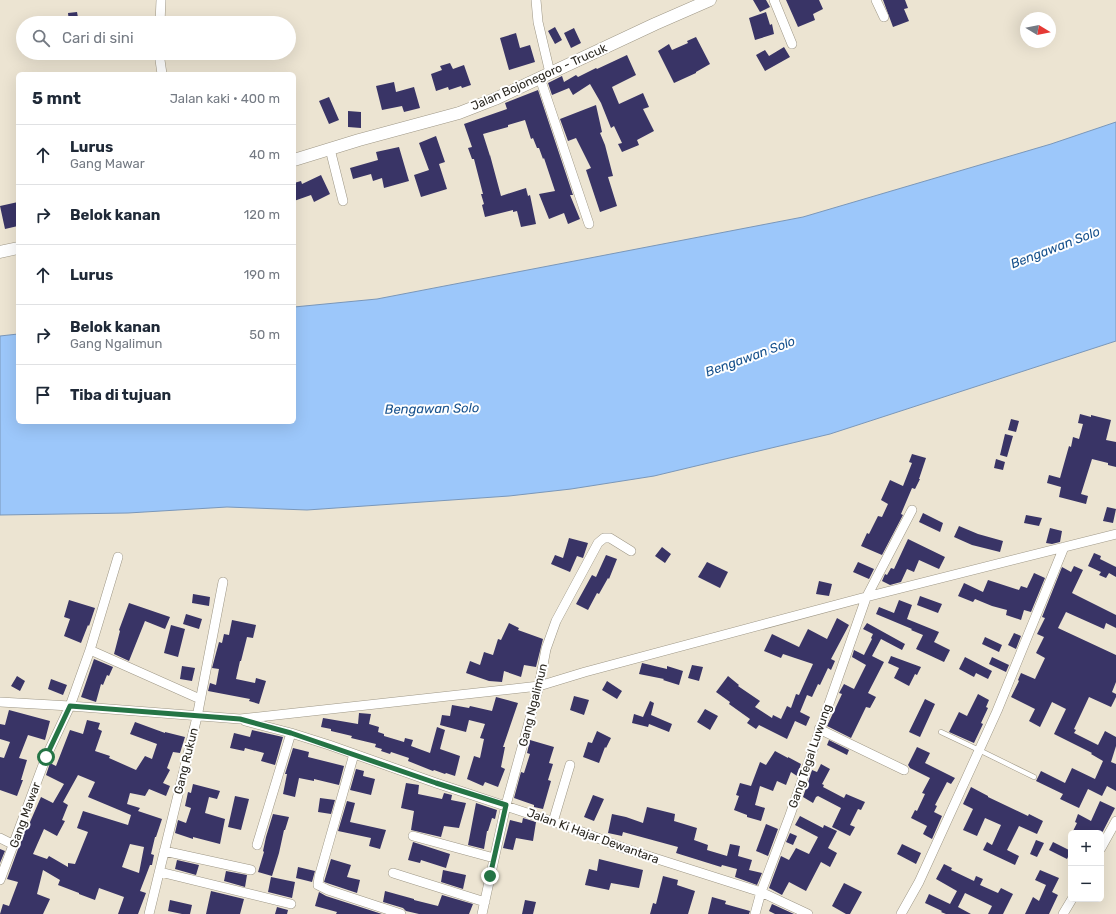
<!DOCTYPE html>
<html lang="id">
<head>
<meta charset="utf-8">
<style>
  body { margin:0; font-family:Rubik,sans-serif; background:#f2f2f3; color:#1f2937 }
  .controls { position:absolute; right:12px; bottom:12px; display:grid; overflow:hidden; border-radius:6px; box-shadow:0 4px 16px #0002 }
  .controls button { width:36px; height:36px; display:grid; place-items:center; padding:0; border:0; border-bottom:1px solid #e0e1e3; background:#fff; color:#1f2937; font:20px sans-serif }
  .compass { position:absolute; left:1020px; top:12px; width:36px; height:36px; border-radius:50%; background:#fff; box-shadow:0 4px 16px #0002; rotate:100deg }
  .stop { position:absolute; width:12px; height:12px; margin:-9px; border:3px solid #247445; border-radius:50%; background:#fff }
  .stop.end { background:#247445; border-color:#fff; box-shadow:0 1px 4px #0008 }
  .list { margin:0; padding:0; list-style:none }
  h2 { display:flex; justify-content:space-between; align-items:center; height:52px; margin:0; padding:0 16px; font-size:17px }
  h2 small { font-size:13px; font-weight:400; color:#747a83 }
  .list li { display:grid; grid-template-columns:26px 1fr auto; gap:12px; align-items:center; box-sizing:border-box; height:60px; padding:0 16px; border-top:1px solid #e0e1e3 }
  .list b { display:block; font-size:15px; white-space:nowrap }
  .list p { margin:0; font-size:13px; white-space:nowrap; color:#747a83 }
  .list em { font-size:13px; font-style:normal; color:#747a83 }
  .icon { flex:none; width:22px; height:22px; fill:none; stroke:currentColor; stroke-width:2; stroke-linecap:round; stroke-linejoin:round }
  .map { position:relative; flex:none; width:1116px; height:914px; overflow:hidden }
  .search { position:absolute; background:#fff; box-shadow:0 4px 16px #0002; left:16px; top:16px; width:280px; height:44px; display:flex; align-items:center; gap:10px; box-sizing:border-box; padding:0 14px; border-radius:22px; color:#747a83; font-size:15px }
  .panel { position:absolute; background:#fff; box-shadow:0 4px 16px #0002; left:16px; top:72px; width:280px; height:352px; border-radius:6px }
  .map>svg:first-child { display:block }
  .water { fill:#9cc7fa; stroke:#7a97b9 }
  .building { fill:#393466; fill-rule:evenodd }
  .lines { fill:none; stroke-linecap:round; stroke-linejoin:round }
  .service-casing { stroke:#9e9786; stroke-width:5.5 }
  .minor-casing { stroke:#9e9786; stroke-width:10 }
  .tertiary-casing { stroke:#9e9786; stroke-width:13 }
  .service { stroke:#fff; stroke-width:4.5 }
  .minor { stroke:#fff; stroke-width:9 }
  .tertiary { stroke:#fff; stroke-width:12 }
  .route { stroke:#247445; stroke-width:5 }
  .labels { text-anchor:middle; stroke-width:4; stroke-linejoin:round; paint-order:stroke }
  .street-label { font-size:12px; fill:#2a2720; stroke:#fff }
  .water-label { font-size:13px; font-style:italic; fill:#16518d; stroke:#fff }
</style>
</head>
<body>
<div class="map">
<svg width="1116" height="914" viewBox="0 0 1116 914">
  <rect width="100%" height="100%" fill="#ece4d2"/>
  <path class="water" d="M1116,122v219l-286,93 -176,42 -83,13 -62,7 -202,14 -80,-3 -99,6 -128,2v-179l18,-2v88h276v-115l83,-8 426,-82 248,-73z"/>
  <path class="building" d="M753,0h13l4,7 -10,5z
    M786,0h33l4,9 -10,5 2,6 -17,7z
    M883,0h22l3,8 -4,1 5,12 -16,6z
    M77,12l2,11h-10l-1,-10z
    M766,12l4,13 2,-1 2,10 -19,6 -6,-22z
    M555,27l7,13 -7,4 -7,-13z
    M574,28l7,15 -10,5 -7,-15z
    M516,33l4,15 10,-3 5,17 -26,8 -9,-32z
    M696,37l14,27 -14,8v1l-22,10 -16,-32 11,-7 3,6 16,-7 -1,-2z
    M784,47l6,10 -25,14 -9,-16 9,-5 4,6z
    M627,55l9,20 -24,12 7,17 24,-11 6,14 -6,2 11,22 -17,9 2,5 -17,7 -4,-8 4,-1 -8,-17 -3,2 -10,-25 -11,-19 -17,11 -4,-7 -17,7 -4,-12 14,-7 2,6 12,-7 2,2 18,-9 1,1z
    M450,63l3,6 11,-4 7,20 -9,3 -1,-2 -12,4 -1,-3 -12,4 -5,-17 11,-4 -2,-4z
    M394,82l2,10 18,-5 6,21 -16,4 -2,-6 -20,4 -6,-24z
    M538,90l35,105h-3l10,24 -12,5 -4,-11 -15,6 -10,-25 16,-3 -11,-33 -1,1 -4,-11h-2l-4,-10 -2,1 -6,-19 -17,5v2l-25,7 7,22v-1l11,41 25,-8 2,8 2,-1 6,29 -15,3 -4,-16 -4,1v-2l-28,7 -3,-12 2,-1 -3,-10h2l-9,-35h-2l-4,-11 4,-1 -8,-23 43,-15 -2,-6z
    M329,97l10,23 -10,4 -10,-23z
    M596,105l6,27 -2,1 5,12 8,31 -5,1 9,29 -17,6 -14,-42 5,-2 -15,-30 -8,3 -8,-22z
    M348,111l13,1v16l-13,-1z
    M436,136l9,26 -6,2 8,25 -26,8 -7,-22 15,-5 -10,-27z
    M399,147l10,34 -25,7 -2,-10 -9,3 -2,-7 -18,5 -3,-11 28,-8 -2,-8z
    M321,175l9,19 -16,8 -3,-7 -17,6v-18l7,-2 1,3z
    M18,202v24l-13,3 -5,-23z
    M1080,414l11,3v-2l20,5 -5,20 10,2v25l-8,-2v-2l-16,-4 -11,35 7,2 -2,8 -27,-7 2,-10 -14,-4 2,-8 11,3 9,-32 2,1 2,-10 6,2 4,-15 -5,-1z
    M1011,419l8,2 -3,11 -8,-2z
    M1005,434l8,2 -6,21 -7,-2z
    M912,454l14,4 -7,21h1l-5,10 -3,-1 -11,26 2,1 -21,40 -21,-9 6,-13 2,1 9,-18 4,1 6,-13 -7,-4 9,-20 13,6 9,-23 -3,-1z
    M996,459l9,3 -2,8 -9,-2z
    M1107,507l9,2 -3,14 -10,-2z
    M923,513l20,10 -3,9 -21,-10z
    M1026,515l16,3 -3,8 -15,-3z
    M959,526l19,8 25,7 -3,11 -28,-7 -18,-8z
    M1050,528l12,3 -2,11 -8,2 -6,-1z
    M569,538l19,5 -5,15 -6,-2 -7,16 -19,-8 4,-9 8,3z
    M908,539l37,18 -6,12 -20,-9 -5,12 -7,-3 -6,13 -11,3 -8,-4 3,-7 2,1 4,-7 3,1z
    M662,547l9,7 -6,9 -10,-7z
    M1094,553l7,3 -1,3 16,8v10l-7,-4 -3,5 -7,-3 2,-3 -13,-6z
    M606,555l11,4 -8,20 -1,-1 -9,16 -2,-1 -9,17 -12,-6 16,-29 4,2z
    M707,562l21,10 -8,16 -22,-11z
    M858,562l16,7 -5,10 -16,-7z
    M1074,566l9,4 -11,23 44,22v13l-10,-5 -2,6 -38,-17 -8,16 58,27v27l-4,10 4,2v3l-5,10 -22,-10 -15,32 2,1 -2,3 24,12 7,-14 11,6v9l-5,16 5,2v27l-9,-5 -5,10 -14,-7 -9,19 -19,-9 3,-5 -27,-13 5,-10 24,12 7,-15 23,11 8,-18 -12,-7 1,-1 -38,-19 12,-25 -14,-7 -12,25 -11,-6 6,-12 -24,-12 8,-16 -1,-1 3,-7 14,6 10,-21 -9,-5 8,-16 -7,-3 8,-16 -3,-1 20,-50 9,5z
    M1034,573l11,5 -14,34 -7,-2 -3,10 -15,-5 1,-5 -15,-4 -17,-7 -2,3 -15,-6 6,-13 19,9 5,-12 31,10 2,-4 6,2z
    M819,581l13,3 -3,12 -13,-2z
    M193,594l17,3 -1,9 -17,-3z
    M920,596l22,8 -4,9 -21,-8z
    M69,600l26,8 -6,18 -1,-1 -7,18 -17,-7 6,-17 -6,-2z
    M899,600l13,5 -5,14 32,13 -5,10 16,8 -6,12 -28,-13 7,-14 -12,-5 1,-1 -36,-15 3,-7 15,6z
    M129,603l41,14 -5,12 -20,-8 -16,40 -15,-7 6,-23 -1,-1z
    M186,614l16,5 -3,10 -16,-5z
    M837,618l12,7 -18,34 4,2 -4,9 -3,-2 -8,17 -2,-1 -6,13 -5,-2 -7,17 10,5 -4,9 -11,-5 -8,18 -28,-14 -3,4 -9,-6 3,-4 -21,-15 1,-2 -14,-10 12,-16 11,9 -1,1 22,15 -5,6 17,11 1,-3 8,4 6,-13 4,2 5,-14 3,1 14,-31 -30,-10 -2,4 -17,-7 8,-17 27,13 9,-18 19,10z
    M232,620l24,5 -3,13 -6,-1 -6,24h-1l-4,18 19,4 1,-5 10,3 -7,23 -10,-3 1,-2 -42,-8 2,-8 6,2 3,-16 -7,-1 7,-26 3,1 2,-9 5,1z
    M509,623l10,5 -1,2 25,9 -7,28 -12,-2 -3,12 -17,-6 -2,11 -13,-1 -23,-8 4,-12 10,4 4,-13 9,3 5,-16 3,1z
    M867,623l38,21 -3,6 -21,-11 -9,17 12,6 -16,31 8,4 -6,11 -4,-1 -15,31 -24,-12 15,-32 -3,-1 5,-9 10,5 12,-24 -14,-8 2,-7 10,5 8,-16 -1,-1 2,-4 -10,-5z
    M171,625l14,4 -7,28 -14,-4z
    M1014,633l7,3 -5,13 -8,-4z
    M985,637l17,8 -3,7 -17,-8z
    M891,656l30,11 -4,8 -2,-1 -6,12 -15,-8 5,-10 -11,-5z
    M965,657l27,14 -4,8 -12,-6 -2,4 -15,-8z
    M992,657l17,8 -3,7 -17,-8z
    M94,659l19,8 -4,9 -2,-1 -4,10 -2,-1 -5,18 -15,-5z
    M642,663l25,6v-3l16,5 -4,14 -16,-5 1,-1 -25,-5z
    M692,665l11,2 -4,14 -11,-3z
    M182,666l13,2 -3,13 -12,-2z
    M17,676l8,5 -5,10 -9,-5z
    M51,679l16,6 -4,10 -15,-6z
    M607,681l15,10 -5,8 -15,-9z
    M978,694l11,6 -3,7 2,1 -7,15 2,1 -9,19 -25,-11 10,-20 8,4z
    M574,696l15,4 -5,15 -14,-5z
    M496,697l22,6 -15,44h2l-4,20 4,2 -7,18 -13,-5 -2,4 -16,-7 7,-23 6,2 4,-19 -4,-1 5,-14 -16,-4 -3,12 -26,-7 2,-10 8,1 2,-11 17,3 1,-2 22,5z
    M925,699l10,5 -15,33 -11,-5z
    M650,701l4,2 -3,12 21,9 -3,8 -20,-8 -1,3 -16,-4 2,-9 9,3z
    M705,709l13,7 -8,14 -13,-8z
    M9,710l41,11 -5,19 -17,-5 -9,23 8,2 -6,20h2l-6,16 -17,-6v-33l4,1 6,-16 -10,-3v-15l5,1z
    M359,713l12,1 -2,10 10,3 -1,5 6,2v2l20,6 1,-4 8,2 -2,6 19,7 7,-26 8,3 -5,19 20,7 -5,20 -9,-3 -1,1 -11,-4 -1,1 -25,-10 1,-3 -18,-6 -1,2 -9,-3 1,-2 -7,-2 1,-3 -25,-6 1,-2 -21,-5v-2l-10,-2 2,-9 35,6z
    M87,720l13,3 -2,6 4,2 -7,20 15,5 -1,2 27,12 9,-14 7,3 5,-15 -27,-10 5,-12 30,11v-1l20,5 -5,16 -7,-1 -6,16 3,2 -7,13 7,3 -4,10 -17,-7 -4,7 -15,-3 -3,11 13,4 -2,3 24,8 -6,18h-1l-4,17 3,1 -2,10h-2l-10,26 6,2 -8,21h-20l6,-17 -25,-9 -4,12 -16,-6v-1l-21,-8 2,-5 -17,-10 -6,24 13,5 -7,15h-43l3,-10 6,2 9,-24 -11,-3 21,-57h2l11,-25 12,6 11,-19 -18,-9 4,-12 6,3 14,-36 13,4zM78,775l17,7 -7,15 43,18 -3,10 -45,-14 -6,17 11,4 -13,32 -7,-1v4l-19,-11 -2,3 -14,-5 11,-25 13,7 8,-15 -3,-1 6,-15 -5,-3zM130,844l14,3 -5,26 -17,-6z
    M252,730l31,7 -8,28 -14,-4 3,-8 -19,-5 -1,3 -14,-3 4,-15 16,4z
    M597,731l14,7 -5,10 -1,-1 -6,16 -16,-6 5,-15 4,1z
    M530,740l24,7 -5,16 4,1 -5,16 3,1 -8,28 -9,-2v-2l-20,-7 7,-26 3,1 6,-19 -3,-1z
    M829,740l20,10 -2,5 -20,-10z
    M917,747l13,6 -5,10 30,15 -4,6 -4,-2 -12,23 2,1 -3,6 8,4 -10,23 -9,-5 4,-8 -16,-8 4,-8 2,1 8,-17 -3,-1 8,-15 -20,-10 -2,-3z
    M293,748l16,4 -1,5 36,9 -5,19 -25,-6v2l-15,-3 -4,19 -12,-3 4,-20h-2z
    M775,751l13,7v-1l13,7 -4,12 -6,-4 -5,13 -9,-4 -4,10 -13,-5 -5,19 10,3 -4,13 -14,-4v-2l-13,-5 5,-14 -3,-1 4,-12 11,3 9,-24 6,3z
    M821,764l9,5 -8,15 2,1 -1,2 21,11 2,-4 19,8 -4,8 -3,-1 -8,16 5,2 -5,9 -18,-9 9,-19 -23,-12 -2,1 -3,6 -10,-6 9,-27 5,2z
    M356,769l8,2 -1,5 12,3 -4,16 -21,-5z
    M406,783l13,2 -1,9 24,5 2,-6 8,2 -1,5 15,3 -7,25 -15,-2 -3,11 -30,-7 3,-19 -13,-3z
    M193,784l27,7 -3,8 -8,-2 -4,16 20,6 -5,25 -27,-7v2l-18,-6 3,-13 8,3 5,-15 -6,-2 3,-14 3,1z
    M971,787l17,9v1l40,19 1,-2 14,7 -6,13 -18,-8 -12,24 12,6 -4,9 -32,-15 4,-8 5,3 9,-20 -16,-7 -8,18 -14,-6 10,-21 -10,-5z
    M593,795l11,4 -10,22 -10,-4z
    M235,796l14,3 -8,31 -13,-3z
    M320,798l15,2 -4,14 -13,-2z
    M347,801l8,2 -5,19 36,8 -6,19 -11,-3 2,-8 -33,-7z
    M1100,801l15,7 -14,27v-2h-29l5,-10 -2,-1 3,-8 13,7z
    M476,803l21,7 -2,9 -3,-1 -4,13h-1l-3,18 -16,-4z
    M647,807l28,7 -1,7 23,7 -3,12 14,5 -1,5 20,6 3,-12 10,2 -2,10 14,4 -3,10 13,3 -5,12 -22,-8 2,-8 -15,-4 -1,2 -45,-14 2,-6 -55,-15 -1,4 -14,-3 4,-19 14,3 17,6z
    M273,814l16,3 -4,13h-1l-5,23 -7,23 -14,-4 6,-20 -1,-1 3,-14z
    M800,816l23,12 1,-3 13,6 -9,17 9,5 -7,14 -9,-5 -15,29 -17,-9 -7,13 -13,-7 12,-32 8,4 7,-12 13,6 9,-17 -23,-12z
    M523,818l13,4 -3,19 -17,-3 -3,12 -10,-2 7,-28 12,3z
    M766,824l12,5 -10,27 -12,-5z
    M790,833l7,3 -4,9 -7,-3z
    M1036,840l8,3 -7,14 -7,-3z
    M413,842l37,12 -4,14 -25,-8 -1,3 -12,-3z
    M1053,842l18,9 -4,8 -18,-9z
    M902,844l19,9 -5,11 -19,-10z
    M0,849l5,2 -5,12z
    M331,859l20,6 -4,12 13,3 -3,13 -33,-11z
    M599,859l44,11 -4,18 -28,-5 -2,7 -24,-5 4,-16 8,2z
    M177,860l22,5 -3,10 -21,-6z
    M944,864l8,4 -1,2 23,11 2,-5 7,3 -3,6 18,8 3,-5 12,6 -10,20h-15l4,-8 -27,-13 -7,14 13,7h-25l-5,-2 1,-1 -17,-8 4,-9 21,10 7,-13 -21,-12z
    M298,867l17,4 -3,11 -16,-4z
    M443,870l23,5 -3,14 -22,-7z
    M1040,870l19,8 -7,14 6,3 -9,19h-24l8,-17 6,4 7,-16 -11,-5z
    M226,871l21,4 -2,12 -21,-6z
    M663,876l15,4 -1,5 18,6 -7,23h-38l3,-11 3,1z
    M271,877l24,5 -3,16 -24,-6z
    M844,883l18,9 -12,22h-4l-14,-8z
    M211,891l33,8 -4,15h-34z
    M385,891l29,8v1l24,6 4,-11 31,9 -4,10h-50l-13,-3 -3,-3 -20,-6z
    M319,892l7,4 56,18h-46l1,-2 -22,-6z
    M712,897l14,4 -1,3 25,7 -1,3h-41z
    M170,900l22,5 -2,9h-8l-14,-3z
    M525,900l11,2 -3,12h-11z
    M772,904l22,10h-19l-6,-3z
    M277,907l11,3 -1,4h-12z"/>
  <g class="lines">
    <defs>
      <path id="service" d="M941,732l38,18 55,27"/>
      <path id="minor" d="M536,0l2,22 12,51
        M774,0l18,44
        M876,0l8,17
        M160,23l1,-23
        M159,53l3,21
        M540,78l49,146
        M330,149l13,52
        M90,650l110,49
        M0,702l70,4 20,-56 28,-93
        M245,721l46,12 38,12 107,38 133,44 57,22 135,43 47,22
        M819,729l85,41
        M354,754l-35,123 -1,8 10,5 73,24
        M553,822l17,-57
        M413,836l81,22
        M0,838l14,7
        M257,845l34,-112
        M1101,848l15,-27
        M164,851l87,19
        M160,872l131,32
        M393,873l92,29
        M0,880l46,-123 24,-51 170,13 299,-33 46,-14 277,-74 254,-64
        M149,914l48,-197 26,-135
        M482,914l24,-109 33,-119 7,-37 10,-28 42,-78 6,-5h6l21,13
        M755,914l6,-22 29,-77 76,-217 46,-88
        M901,914l18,-32 78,-171 67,-164
        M1063,914l9,-15"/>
      <path id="tertiary" d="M294,160l65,-20 100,-27 36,-14 160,-75 55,-24
        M0,252l18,-4"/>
    </defs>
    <use href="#service" class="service-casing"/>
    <use href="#minor" class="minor-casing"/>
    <use href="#tertiary" class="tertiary-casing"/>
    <use href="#service" class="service"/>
    <use href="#minor" class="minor"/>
    <use href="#tertiary" class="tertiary"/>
  </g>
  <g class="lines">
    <path class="route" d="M46,757l24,-51 170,13 51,14 145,50 70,22 -16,71"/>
  </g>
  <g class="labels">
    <g class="street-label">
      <text transform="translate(539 77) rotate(-24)" y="4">Jalan Bojonegoro - Trucuk</text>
      <text transform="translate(533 705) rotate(-76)" y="4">Gang Ngalimun</text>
      <text transform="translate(810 756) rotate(-71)" y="4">Gang Tegal Luwung</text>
      <text transform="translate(186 761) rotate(-76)" y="4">Gang Rukun</text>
      <text transform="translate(25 815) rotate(-70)" y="4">Gang Mawar</text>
      <text transform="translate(593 836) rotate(20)" y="4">Jalan Ki Hajar Dewantara</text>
    </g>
    <g class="water-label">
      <text transform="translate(1055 247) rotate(-21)" y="5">Bengawan Solo</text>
      <text transform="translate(750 356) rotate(-20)" y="5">Bengawan Solo</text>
      <text transform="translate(432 408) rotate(-1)" y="5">Bengawan Solo</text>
    </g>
  </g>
</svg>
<div class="controls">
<button>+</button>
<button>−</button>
</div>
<svg class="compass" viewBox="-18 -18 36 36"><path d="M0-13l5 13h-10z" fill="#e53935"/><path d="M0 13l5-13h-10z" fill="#747a83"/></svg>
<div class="stop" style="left:46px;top:757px"></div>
<div class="stop end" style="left:490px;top:876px"></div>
<div class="search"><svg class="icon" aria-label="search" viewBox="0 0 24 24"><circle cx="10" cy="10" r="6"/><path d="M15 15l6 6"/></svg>Cari di sini</div>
<section class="panel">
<h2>5 mnt<small>Jalan kaki · 400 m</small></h2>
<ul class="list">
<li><svg class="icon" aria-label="ahead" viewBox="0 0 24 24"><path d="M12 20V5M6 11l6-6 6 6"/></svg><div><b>Lurus</b><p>Gang Mawar</p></div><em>40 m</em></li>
<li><svg class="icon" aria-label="right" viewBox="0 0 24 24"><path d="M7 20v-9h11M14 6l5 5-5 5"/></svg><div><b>Belok kanan</b></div><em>120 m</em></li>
<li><svg class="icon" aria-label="ahead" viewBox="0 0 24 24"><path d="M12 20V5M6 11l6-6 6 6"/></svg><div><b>Lurus</b></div><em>190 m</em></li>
<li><svg class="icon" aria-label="right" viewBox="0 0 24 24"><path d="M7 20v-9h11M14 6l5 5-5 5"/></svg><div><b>Belok kanan</b><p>Gang Ngalimun</p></div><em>50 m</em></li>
<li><svg class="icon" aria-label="arrive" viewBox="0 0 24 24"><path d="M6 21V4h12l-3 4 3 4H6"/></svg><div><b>Tiba di tujuan</b></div></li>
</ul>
</section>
</div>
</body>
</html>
